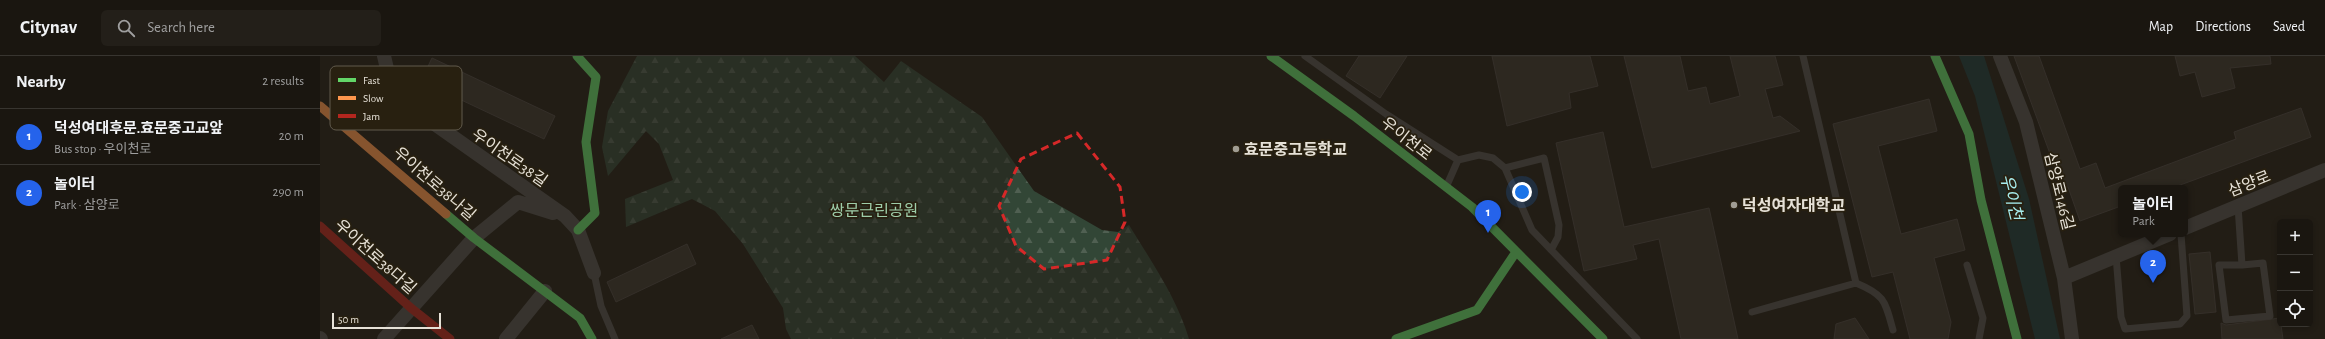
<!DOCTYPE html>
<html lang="en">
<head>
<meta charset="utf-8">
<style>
  body { margin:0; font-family:"Alegreya Sans","Noto Sans KR",sans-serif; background:#231f19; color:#f1f3f6 }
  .controls { position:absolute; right:12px; bottom:12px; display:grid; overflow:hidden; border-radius:6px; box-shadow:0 2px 6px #0003 }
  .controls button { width:36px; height:36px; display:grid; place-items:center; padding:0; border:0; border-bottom:1px solid #383530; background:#1a1610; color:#f1f3f6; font:20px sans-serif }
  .scale { position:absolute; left:12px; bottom:10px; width:109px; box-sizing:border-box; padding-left:4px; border:2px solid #e6e1d7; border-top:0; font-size:11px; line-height:14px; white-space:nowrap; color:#e6e1d7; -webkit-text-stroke:3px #282010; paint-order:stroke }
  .you { position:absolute; left:1202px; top:136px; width:14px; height:14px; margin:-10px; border:3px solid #fff; border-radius:50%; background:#1a73e8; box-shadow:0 0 0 6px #1a73e833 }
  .badge { display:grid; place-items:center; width:26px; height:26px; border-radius:50%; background:#2563eb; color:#fff; font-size:13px; font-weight:700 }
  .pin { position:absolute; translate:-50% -33px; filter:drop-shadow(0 1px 2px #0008) }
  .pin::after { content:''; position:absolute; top:21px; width:14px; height:12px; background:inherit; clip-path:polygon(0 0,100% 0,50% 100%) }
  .popup { position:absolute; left:1798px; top:129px; width:70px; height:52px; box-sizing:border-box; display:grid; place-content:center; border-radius:6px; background:#1a1610; filter:drop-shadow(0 1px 3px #0005); font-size:13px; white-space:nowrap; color:#9f9f9f }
  .popup b { font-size:15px; color:#f1f3f6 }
  .popup::after { content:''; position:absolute; left:50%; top:100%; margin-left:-8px; border:8px solid transparent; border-top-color:#1a1610 }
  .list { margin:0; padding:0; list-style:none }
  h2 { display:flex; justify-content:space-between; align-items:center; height:52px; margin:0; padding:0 16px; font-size:17px }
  h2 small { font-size:13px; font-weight:400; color:#9f9f9f }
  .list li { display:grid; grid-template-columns:26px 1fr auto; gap:12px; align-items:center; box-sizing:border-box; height:56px; padding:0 16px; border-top:1px solid #383530 }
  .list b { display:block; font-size:15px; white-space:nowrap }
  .list p { margin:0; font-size:13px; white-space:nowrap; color:#9f9f9f }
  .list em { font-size:13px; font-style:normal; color:#9f9f9f }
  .icon { flex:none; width:22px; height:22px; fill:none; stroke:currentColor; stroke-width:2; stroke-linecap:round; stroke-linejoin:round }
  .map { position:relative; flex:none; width:2005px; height:283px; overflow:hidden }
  header { display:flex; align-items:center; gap:24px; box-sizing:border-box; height:56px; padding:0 20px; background:#1a1610; border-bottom:1px solid #383530 }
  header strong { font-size:19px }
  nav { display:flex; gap:22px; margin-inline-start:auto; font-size:14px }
  .search { width:280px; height:36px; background:#231f19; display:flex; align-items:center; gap:10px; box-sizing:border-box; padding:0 14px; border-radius:6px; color:#9f9f9f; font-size:15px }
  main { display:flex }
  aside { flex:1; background:#1a1610 }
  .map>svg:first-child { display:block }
  .forest { fill:url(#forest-firs) }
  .water { fill:#1c3a3a }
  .building { fill:#3b352e; stroke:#4a4540 }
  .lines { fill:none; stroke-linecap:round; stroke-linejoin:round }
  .lane { stroke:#514f4c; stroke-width:7 }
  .street { stroke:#514f4c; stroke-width:14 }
  .fast { stroke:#63d668; stroke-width:9 }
  .slow { stroke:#ff974d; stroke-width:9 }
  .jam { stroke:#b3261e; stroke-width:9 }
  .marked { fill:none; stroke:#d62828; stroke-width:3; stroke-dasharray:8 5; stroke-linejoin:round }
  .poi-dot { fill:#a19d93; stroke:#282010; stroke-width:1.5 }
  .labels { text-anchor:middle; stroke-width:3.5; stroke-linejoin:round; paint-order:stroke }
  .street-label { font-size:16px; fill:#e6e1d7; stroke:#282010 }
  .poi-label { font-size:16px; font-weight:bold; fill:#e6e1d7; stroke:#282010; text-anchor:start }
  .park-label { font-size:16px; fill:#9ecda9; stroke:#282010 }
  .water-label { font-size:17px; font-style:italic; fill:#a6eced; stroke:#282010 }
  .key { fill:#282010; stroke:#615a4c; stroke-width:1 }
  .key-label { font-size:11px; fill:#e6e1d7 }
</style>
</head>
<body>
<header>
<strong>Citynav</strong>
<div class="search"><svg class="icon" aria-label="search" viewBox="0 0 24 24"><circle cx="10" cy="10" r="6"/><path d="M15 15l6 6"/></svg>Search here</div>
<nav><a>Map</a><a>Directions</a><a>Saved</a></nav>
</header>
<main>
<aside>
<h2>Nearby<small>2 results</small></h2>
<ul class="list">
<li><span class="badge">1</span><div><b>덕성여대후문.효문중고교앞</b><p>Bus stop · 우이천로</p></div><em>20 m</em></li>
<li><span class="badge">2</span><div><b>놀이터</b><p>Park · 삼양로</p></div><em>290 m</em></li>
</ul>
</aside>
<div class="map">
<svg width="2005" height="283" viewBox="0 0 2005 283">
  <defs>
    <pattern id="forest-firs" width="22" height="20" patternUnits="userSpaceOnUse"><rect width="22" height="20" fill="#324636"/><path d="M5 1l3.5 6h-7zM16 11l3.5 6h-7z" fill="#506052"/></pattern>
  </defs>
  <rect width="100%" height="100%" fill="#221e16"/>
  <path class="forest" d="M317,0h218l29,26 17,-21 81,56 52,74 68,39 16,2 11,-7c22,36 48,73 60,114h-398l-5,-10 -3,-21 -40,-64 -28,-33 -23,-12 -66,28 -1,-28 48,-19 -14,-36 -13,-13 -38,45 -6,-29 6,-36z"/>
  <path class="water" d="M1639,0h25l45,143 31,140h-25l-60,-243z"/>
  <path class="building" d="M1039,0h48l-27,42 -34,-22z
    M1172,0h98l8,30 -29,7 2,15 -64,18z
    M1304,0h56l8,35 18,-4 4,17 30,-8 -10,-40h45l8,29 -18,4 8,29 7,-2 20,15 -148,37z
    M1694,0h25l41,113 16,-6 9,25 131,-49 -2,-7 67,-24 10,29 -139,51h-51v18l-41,15 -12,-34 -5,2z
    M1855,0h95l1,8 -41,4 5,20 -33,9 -7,-25 -15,4z
    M112,2l123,58 -11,23 -123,-58z
    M1609,43l8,32 -59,15 23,88 56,-15 8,31 -31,8 17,64 -3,17h-38l-17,-67 -21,5 -39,-153z
    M1283,76l21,95 85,-19 29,131h-57l-22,-100 -26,6 4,14 -53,12 -28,-128z
    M367,188l9,20 -80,38 -9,-20z
    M1890,196l6,60 -21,2 -6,-60z
    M1535,262l14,21h-35l2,-15z
    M1960,262l3,21h-61l-1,-16 5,2z
    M432,269l7,14h-38z"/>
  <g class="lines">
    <path class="lane" d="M985,0l81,58 72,46 -11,25
      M1483,0l53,227c29,12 29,18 37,47
      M1138,104l21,-5 14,3 12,10 27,62 105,109
      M1185,112l39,-10 15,67 -1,12 -7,13
      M1918,150l4,59h-23l7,55 44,-4 -7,-53 -21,2
      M1796,200l5,61 4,12 55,-5 7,-8 -6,-82
      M1647,209l16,53 -4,21
      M274,217l7,33 14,33
      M1432,256l104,-29"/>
    <path class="street" d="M64,0l8,34 37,30 136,96 13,14 16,43
      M1680,0l26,66 38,156 8,61
      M1865,172l140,-58
      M1744,222l106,-44
      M0,282l1,1
      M64,283l90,-101 44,-36 35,11
      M186,283l39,-48"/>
    <path class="fast" d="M257,0l19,21 -10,65 9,71 -17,17
      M951,0l83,60 118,91 131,132
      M1615,0l34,78 12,66 36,139
      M126,158l28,24 106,80 12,21
      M1076,283l81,-29 39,-58"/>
    <path class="slow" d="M0,50l126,108"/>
    <path class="jam" d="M0,170l91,82 39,31"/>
  </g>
  <path d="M0 0H2005V283H0ZM757,77l43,54 5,35 -18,38 -63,9 -28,-23 -17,-40 22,-47z" fill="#221e16" fill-opacity=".55" fill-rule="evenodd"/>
  <path class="marked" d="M757,77l43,54 5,35 -18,38 -63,9 -28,-23 -17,-40 22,-47z"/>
  <g class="poi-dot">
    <circle cx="916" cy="93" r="4"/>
    <circle cx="1414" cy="149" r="4"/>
  </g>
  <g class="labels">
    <g class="street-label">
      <text transform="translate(1087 82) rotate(38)" y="6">우이천로</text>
      <text transform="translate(190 101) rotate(35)" y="6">우이천로38길</text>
      <text transform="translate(115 127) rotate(41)" y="6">우이천로38나길</text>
      <text transform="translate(1929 127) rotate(-22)" y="6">삼양로</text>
      <text transform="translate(1740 135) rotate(76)" y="6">삼양로146길</text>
      <text transform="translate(56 200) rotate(42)" y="6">우이천로38다길</text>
    </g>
    <g class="poi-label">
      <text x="924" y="99">효문중고등학교</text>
      <text x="1422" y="155">덕성여자대학교</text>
    </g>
    <g class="park-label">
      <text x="554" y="160">쌍문근린공원</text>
    </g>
    <g class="water-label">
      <text transform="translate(1692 141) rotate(76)" y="6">우이천</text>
    </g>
  </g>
  <rect x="10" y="10" width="132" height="64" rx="6" class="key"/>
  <rect x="18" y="22" width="18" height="4" fill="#63d668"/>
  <rect x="18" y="40" width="18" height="4" fill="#ff974d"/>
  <rect x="18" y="58" width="18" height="4" fill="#b3261e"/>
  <g class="key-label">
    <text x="43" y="28">Fast</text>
    <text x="43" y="46">Slow</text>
    <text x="43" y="64">Jam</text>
  </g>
</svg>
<div class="controls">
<button>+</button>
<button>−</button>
<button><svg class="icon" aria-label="locate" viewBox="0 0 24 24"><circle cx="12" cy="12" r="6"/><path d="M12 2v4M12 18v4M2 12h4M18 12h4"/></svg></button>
</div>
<div class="scale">50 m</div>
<div class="you"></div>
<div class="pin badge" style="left:1168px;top:177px">1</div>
<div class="pin badge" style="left:1833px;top:227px">2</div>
<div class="popup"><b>놀이터</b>Park</div>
</div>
</main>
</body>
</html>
